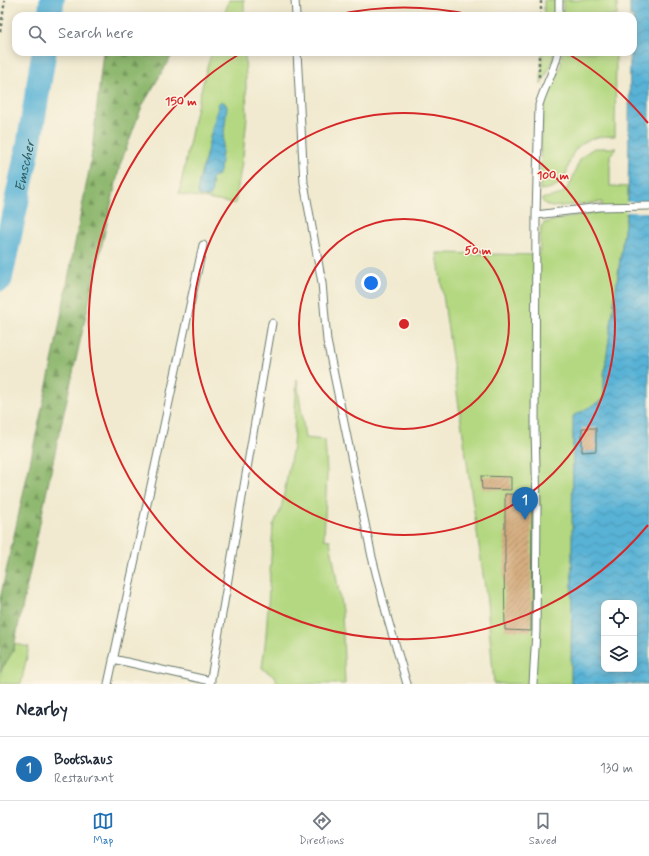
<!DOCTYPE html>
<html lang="en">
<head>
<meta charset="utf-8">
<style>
  body { margin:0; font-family:Mynerve,sans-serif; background:#f6f6f7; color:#1f2937 }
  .controls { position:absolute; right:12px; bottom:12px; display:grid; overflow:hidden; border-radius:8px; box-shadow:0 2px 10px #0003 }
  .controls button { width:36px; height:36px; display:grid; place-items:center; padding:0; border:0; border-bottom:1px solid #e0e1e3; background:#fff; color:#1f2937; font:20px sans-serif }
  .you { position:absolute; left:371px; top:283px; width:14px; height:14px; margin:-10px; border:3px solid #fff; border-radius:50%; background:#1a73e8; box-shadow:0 0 0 6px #1a73e833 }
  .badge { display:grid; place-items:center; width:26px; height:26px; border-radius:50%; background:#1f6fb2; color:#fff; font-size:13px; font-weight:700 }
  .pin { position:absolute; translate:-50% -33px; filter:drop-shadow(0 1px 2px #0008) }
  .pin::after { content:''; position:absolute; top:21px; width:14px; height:12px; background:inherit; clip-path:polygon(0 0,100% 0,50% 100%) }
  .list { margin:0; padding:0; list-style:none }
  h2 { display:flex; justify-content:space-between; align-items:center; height:52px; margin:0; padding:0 16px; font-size:17px }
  h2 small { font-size:13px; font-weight:400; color:#747a83 }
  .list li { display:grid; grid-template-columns:26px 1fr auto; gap:12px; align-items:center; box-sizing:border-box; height:64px; padding:0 16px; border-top:1px solid #e0e1e3 }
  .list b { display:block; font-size:15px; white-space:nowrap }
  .list p { margin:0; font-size:13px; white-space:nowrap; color:#747a83 }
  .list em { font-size:13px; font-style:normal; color:#747a83 }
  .icon { flex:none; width:22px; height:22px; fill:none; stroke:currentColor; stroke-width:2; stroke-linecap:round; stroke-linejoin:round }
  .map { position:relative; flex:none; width:649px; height:684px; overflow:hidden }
  .search { position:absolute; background:#fff; box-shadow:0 2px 10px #0003; left:12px; right:12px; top:12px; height:44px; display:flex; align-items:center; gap:10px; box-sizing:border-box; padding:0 14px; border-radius:12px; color:#747a83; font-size:15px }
  .sheet { height:116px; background:#fff }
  nav { display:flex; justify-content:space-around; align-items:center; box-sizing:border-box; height:56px; border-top:1px solid #e0e1e3; background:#fff; font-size:11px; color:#747a83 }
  nav a { display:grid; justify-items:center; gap:2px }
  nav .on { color:#1f6fb2 }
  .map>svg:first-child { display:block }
  .green { fill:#b4d881; stroke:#6a8a5a; fill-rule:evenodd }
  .forest { fill:url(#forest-firs); stroke:#577a52 }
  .water { fill:url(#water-waves); stroke:#3c7885; fill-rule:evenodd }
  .pier { fill:#f1ead0 }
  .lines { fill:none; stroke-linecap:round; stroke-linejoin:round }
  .river { stroke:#58b2d6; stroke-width:25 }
  .building { fill:url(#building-hatch) }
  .lane-casing { stroke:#687a6b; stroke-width:9 }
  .path { stroke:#687a6b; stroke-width:2.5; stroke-dasharray:3 3; stroke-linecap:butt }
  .lane { stroke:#fff; stroke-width:7 }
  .ring { fill:none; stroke:#d62828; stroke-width:2 }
  .labels { text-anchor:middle; stroke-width:3; stroke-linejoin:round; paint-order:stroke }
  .water-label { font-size:14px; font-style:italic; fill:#2d5a5c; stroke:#fcf5e5 }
  .centre { fill:#d62828; stroke:#fcf5e5; stroke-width:2 }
  .ring-label { font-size:12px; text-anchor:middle; font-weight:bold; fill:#d62828; stroke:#fcf5e5; stroke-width:3; stroke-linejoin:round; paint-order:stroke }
</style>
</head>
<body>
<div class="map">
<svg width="649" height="684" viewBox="0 0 649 684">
  <defs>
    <pattern id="forest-firs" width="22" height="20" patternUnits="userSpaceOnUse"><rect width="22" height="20" fill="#8fb86f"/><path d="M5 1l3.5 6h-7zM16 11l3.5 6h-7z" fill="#74975c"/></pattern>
    <pattern id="water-waves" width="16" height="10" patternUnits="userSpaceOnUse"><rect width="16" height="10" fill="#58b2d6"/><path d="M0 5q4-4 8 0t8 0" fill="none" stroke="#4892ae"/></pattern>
    <pattern id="building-hatch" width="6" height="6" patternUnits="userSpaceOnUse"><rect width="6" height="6" fill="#d6ae81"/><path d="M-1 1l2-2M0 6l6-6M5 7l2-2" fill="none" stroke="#ad8f6a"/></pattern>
  </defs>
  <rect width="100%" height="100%" fill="#fcf5e5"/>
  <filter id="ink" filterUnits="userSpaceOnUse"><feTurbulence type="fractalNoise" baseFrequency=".025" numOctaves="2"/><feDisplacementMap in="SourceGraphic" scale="8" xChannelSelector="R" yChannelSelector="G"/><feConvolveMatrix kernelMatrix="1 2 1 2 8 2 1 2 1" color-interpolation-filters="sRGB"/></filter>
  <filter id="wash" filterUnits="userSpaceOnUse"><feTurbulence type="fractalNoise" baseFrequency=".012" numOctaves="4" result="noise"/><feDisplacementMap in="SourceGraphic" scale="16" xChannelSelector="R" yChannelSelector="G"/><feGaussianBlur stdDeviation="0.9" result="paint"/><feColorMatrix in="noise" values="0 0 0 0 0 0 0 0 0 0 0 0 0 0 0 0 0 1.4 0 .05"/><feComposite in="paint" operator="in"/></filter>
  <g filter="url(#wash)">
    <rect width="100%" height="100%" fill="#f1ead0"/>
    <path class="green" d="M229,0h15v16h-20z
      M544,0h11v16h-11z
      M563,0h54v16h-54z
      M212,52h33l2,65 -4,39 -8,48 -56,-10 16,-79 12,-48zM227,107l-15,73 1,5h-15l8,-28 7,-33z
      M542,52h12l-1,9 -12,24z
      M562,52h54l-1,84c-16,0 -35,3 -43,19 -4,8 -4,19 -10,26 -5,7 -14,8 -22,9l1,-58 3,-31 17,-35z
      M594,148h22l-6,7v31l18,1v15l-24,173v24l-31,32 -2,253h-77l-7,-82 -50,-349 102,2 2,-28 3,-4 30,-7 28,-5v-9l-51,5 -6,-3 -4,-5c7,-2 16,-2 21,-6 11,-8 12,-22 18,-33 3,-5 9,-9 14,-12z
      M297,379l8,59 20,2 2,33 -3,66 6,1 12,71 3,73h-68l-1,-6 -14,-10 4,-32 7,-110 8,-17 12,-63z
      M15,644l14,3 -8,37h-21v-12l13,-21z"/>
    <path class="forest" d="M103,52h71l-32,54 -22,59 -65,287 -42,199 -13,21v-73l52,-236 39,-203z"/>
    <path class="water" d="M630,0h19v684h-78l2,-268 31,-17v-24l24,-173 2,-150h3v-36h-3zM604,603h30v66h-30z
      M222,101l3,2 2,4 -7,64 -2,4 -5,2c-3,6 1,12 -3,20h-5l-7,-2c-2,-13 6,-27 8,-40 4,-17 8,-35 13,-52z"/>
    <path class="pier" d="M626,202h23v10h-24z"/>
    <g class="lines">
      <g class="river">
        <path d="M50,16l2,-16"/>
        <path id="s1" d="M0,279l29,-135 15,-92"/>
      </g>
    </g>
    <g id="blocks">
      <path class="building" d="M582,428h14v23l-14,1z
        M481,476l30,1v13l-29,-1z
        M505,494l27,1 -1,136 -26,-1 -1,-65h1z"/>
    </g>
  </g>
  <g filter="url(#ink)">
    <use href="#blocks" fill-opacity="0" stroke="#687a6b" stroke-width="1"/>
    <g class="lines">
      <defs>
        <path id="lane" d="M295,0l1,16
          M559,16v-16
          M297,52l7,131 18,100 5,58 45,216 16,63 19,64
          M536,215l64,-8 49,-1
          M113,659l98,22
          M108,684l95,-439
          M210,684l62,-361
          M533,684l3,-53 1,-124 -2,-78 1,-214 3,-110c5,-18 16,-34 19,-53"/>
      </defs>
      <use href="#lane" class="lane-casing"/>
      <path class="path" d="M541,16v-16
        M0,32l5,-32
        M539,77v-25"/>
      <use href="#lane" class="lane"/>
    </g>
  </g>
  <g class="ring">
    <circle cx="404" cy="324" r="105"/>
    <circle cx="404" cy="324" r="211"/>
    <path d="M648 525A316 316 0 1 1 241 53M336 15A316 316 0 0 1 472 15M567 53A316 316 0 0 1 648 123"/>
  </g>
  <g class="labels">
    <g class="water-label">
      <text dy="5" stroke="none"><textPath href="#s1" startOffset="116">Emscher</textPath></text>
    </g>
  </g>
  <circle cx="404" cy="324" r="6" class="centre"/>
  <g class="ring-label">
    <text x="181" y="105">150 m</text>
    <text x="553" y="179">100 m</text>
    <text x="478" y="254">50 m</text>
  </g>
</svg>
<div class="controls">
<button><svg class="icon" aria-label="locate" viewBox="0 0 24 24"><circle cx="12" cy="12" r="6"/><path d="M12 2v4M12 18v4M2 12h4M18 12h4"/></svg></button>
<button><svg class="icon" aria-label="layers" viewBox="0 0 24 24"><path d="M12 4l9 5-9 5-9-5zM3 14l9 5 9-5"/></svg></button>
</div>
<div class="you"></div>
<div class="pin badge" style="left:525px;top:520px">1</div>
<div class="search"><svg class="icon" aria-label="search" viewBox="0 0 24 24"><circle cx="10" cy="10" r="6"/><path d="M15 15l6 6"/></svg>Search here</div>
</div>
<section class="sheet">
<h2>Nearby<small></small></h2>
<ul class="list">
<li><span class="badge">1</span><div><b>Bootshaus</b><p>Restaurant</p></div><em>130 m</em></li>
</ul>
</section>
<nav>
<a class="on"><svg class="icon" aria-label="map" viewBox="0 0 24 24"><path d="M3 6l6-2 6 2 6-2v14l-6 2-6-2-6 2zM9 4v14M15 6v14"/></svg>Map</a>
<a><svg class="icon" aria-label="directions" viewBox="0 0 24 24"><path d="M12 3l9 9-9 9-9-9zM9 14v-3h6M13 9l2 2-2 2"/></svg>Directions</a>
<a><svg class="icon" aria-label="saved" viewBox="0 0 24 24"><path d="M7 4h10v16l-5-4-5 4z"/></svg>Saved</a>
</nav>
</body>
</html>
